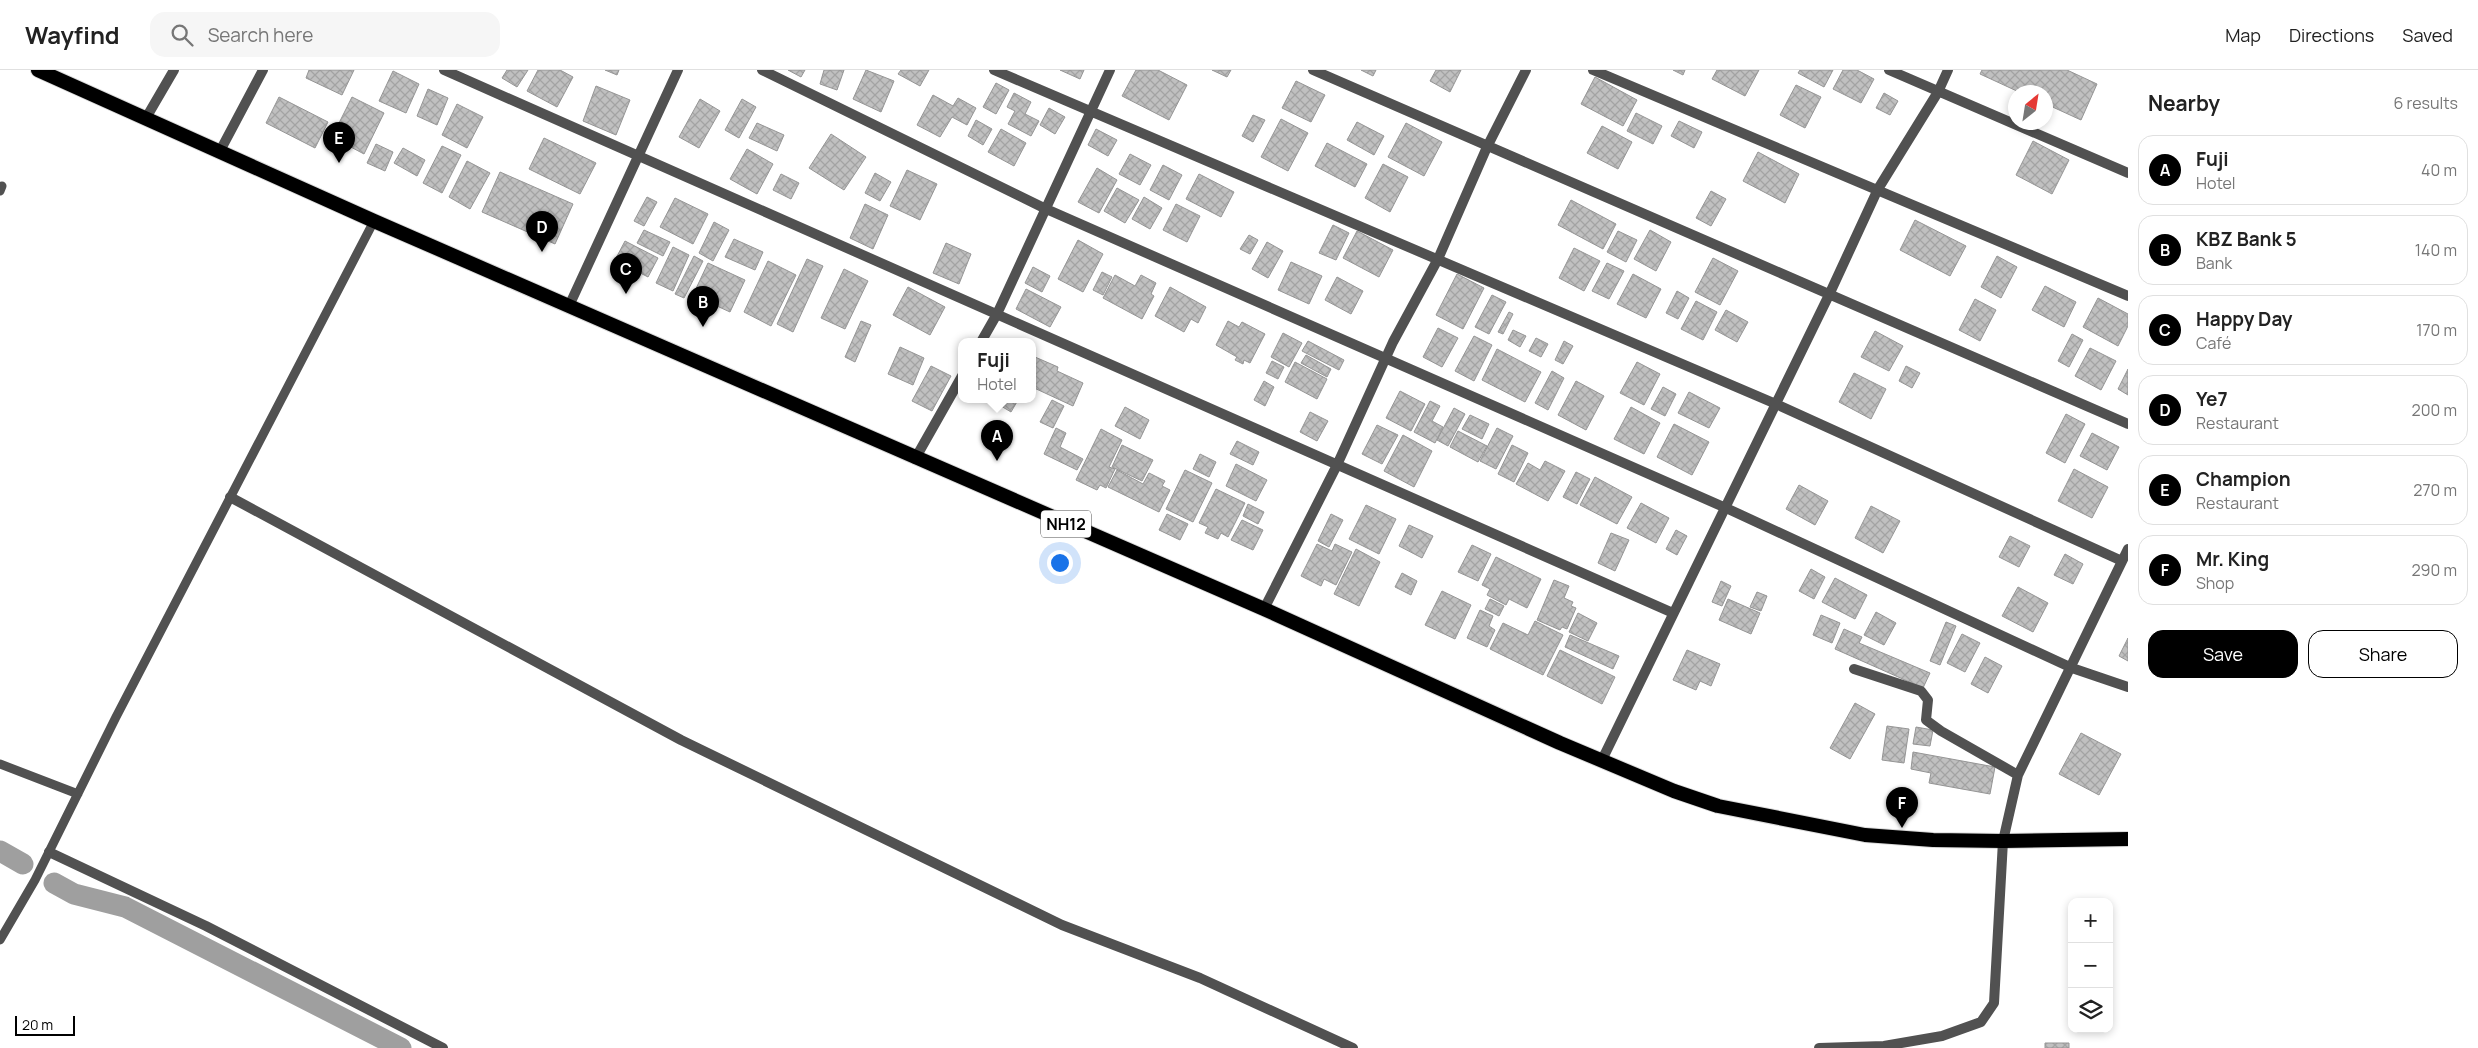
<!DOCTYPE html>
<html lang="en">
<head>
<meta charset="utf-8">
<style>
  body { margin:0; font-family:Manrope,sans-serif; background:#f6f6f6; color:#222 }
  .controls { position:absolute; right:15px; bottom:15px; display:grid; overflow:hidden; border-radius:10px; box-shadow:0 2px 8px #0003 }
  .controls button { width:45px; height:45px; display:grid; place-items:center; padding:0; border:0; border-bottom:1px solid #e0e0e0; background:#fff; color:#222; font:25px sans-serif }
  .compass { position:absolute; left:2008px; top:15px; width:45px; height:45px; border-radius:50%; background:#fff; box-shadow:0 2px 8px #0003; rotate:30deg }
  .scale { position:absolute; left:15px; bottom:12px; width:60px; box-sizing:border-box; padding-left:5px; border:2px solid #000; border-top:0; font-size:14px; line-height:18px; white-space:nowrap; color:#000; -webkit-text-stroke:4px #fff; paint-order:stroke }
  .you { position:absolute; left:1059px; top:492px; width:18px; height:18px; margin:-12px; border:4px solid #fff; border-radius:50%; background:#1a73e8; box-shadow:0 0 0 8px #1a73e833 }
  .badge { display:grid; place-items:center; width:32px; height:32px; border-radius:50%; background:#000; color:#fff; font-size:16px; font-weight:700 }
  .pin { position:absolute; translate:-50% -41px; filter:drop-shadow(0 1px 2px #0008) }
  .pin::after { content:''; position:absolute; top:26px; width:18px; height:15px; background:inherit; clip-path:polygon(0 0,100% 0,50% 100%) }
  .popup { position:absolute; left:958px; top:268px; width:78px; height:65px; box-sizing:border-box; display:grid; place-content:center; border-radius:10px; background:#fff; filter:drop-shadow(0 1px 4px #0005); font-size:16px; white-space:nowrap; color:#767676 }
  .popup b { font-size:19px; color:#222 }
  .popup::after { content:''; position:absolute; left:50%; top:100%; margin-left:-10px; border:10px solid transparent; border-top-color:#fff }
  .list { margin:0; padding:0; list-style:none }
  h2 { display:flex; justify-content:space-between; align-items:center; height:65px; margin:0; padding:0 20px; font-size:21px }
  h2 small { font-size:16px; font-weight:400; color:#767676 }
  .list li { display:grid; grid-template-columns:32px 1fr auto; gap:15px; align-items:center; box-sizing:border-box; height:70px; margin:0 10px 10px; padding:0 10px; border:1px solid #e0e0e0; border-radius:15px }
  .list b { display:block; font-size:19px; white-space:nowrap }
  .list p { margin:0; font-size:16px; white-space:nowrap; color:#767676 }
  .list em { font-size:16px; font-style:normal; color:#767676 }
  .actions { display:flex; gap:10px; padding:15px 20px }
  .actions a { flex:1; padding:11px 0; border:1px solid #000; border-radius:15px; text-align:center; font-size:18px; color:#000 }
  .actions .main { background:#000; color:#fff }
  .icon { flex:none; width:28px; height:28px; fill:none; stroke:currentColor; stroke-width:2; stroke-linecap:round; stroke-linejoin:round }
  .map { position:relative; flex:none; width:2128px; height:978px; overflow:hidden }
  header { display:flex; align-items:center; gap:30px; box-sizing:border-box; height:70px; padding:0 25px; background:#fff; border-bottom:1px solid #e0e0e0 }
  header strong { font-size:24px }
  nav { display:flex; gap:28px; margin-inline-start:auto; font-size:18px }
  .search { width:350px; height:45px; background:#f6f6f6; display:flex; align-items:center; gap:12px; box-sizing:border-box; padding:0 18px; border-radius:15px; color:#767676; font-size:19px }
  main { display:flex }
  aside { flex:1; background:#fff }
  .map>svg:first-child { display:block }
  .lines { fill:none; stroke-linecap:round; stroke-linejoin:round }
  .canal { stroke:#9f9f9f; stroke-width:21 }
  .building { fill:url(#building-cross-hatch); stroke:#959595 }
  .trunk-casing { stroke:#dbdbdb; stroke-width:16 }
  .service { stroke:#515151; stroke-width:9 }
  .minor { stroke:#515151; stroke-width:10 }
  .trunk { stroke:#000; stroke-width:14 }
  .labels { text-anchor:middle; stroke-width:4; stroke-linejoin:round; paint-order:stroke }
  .shield { fill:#fff; stroke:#4c4c4c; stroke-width:1 }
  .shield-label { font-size:16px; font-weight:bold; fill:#000 }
</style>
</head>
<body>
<header>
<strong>Wayfind</strong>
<div class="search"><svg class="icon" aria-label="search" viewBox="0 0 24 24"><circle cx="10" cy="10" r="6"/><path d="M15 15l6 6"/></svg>Search here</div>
<nav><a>Map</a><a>Directions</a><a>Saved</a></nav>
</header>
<main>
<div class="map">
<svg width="2128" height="978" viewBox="0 0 2128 978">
  <defs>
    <pattern id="building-cross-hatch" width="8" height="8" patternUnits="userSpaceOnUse" patternTransform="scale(1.25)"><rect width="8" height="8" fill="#c0c0c0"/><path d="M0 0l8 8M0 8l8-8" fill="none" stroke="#a3a3a3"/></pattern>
  </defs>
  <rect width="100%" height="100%" fill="#fff"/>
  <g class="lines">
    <path class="canal" d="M0,781l23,13
      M54,813l20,11 51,13 276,141"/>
  </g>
  <path class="building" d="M309,0h45l-12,25 -36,-17z
    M507,0h21l-11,17 -15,-9z
    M538,0h22l13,7 -16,30 -30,-16z
    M605,0h14l-2,5z
    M788,0h17l-4,7z
    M824,0h20l-7,20 -17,-6z
    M866,0l28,11 -13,31 -28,-13z
    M901,0h28l-9,16 -22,-12z
    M1060,0h24l-4,9z
    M1136,0h22l29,15 -18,35 -47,-24z
    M1212,0h19l-4,7z
    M1361,0h15l-3,6z
    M1436,0h25l-11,22 -20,-11z
    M1673,0h12l-2,5z
    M1717,0h42l-14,26 -33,-17z
    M1800,0h33l-9,17 -26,-14z
    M1843,0h14l17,9 -13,24 -28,-14z
    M1982,0h85l30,14 -16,36 -35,-16v-12h-27l-39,-18z
    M393,1l26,13 -13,29 -27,-12z
    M1595,7l42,23 -14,26 -42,-22z
    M1296,11l29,14 -14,27 -29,-14z
    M996,13l13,7 -13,24 -13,-7z
    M1796,15l25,12 -16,31 -25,-13z
    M596,16l34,14 -14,35 -33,-14z
    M428,19l20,9 -11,27 -20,-9z
    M1014,23l17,9 -6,12 14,7 -8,15 -23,-12 7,-13 -8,-4z
    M1884,23l14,8 -8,14 -14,-7z
    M933,25l20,11 5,-8 18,10 -9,17 -15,-8 -12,20 -23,-12z
    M279,27l49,25 -13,26 -49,-25z
    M352,27l32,16 -20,41 -32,-17z
    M700,29l20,12 -21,37 -20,-11z
    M742,29l14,8 -17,31 -14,-8z
    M457,34l26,13 -16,31 -25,-13z
    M1049,38l16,9 -10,17 -15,-9z
    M1636,43l26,13 -9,18 -26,-13z
    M1253,45l12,5 -12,22 -11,-6z
    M1281,49l27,14 -20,38 -27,-14z
    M976,50l16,9 -9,16 -15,-9z
    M1679,51l23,11 -8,16 -23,-12z
    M1357,52l27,14 -10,19 -27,-15z
    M757,53l27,12 -7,16 -28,-13z
    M1406,53l36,19 -18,34 -36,-19z
    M1602,56l30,16 -14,27 -31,-16z
    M1001,59l25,14 -12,23 -26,-14z
    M1096,59l21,11 -9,16 -20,-11z
    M831,64l35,23 -22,33 -35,-22z
    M544,68l52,25 -16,31 -51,-25z
    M2033,71l36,19 -17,34 -36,-19z
    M1327,73l40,21 -12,23 -40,-21z
    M376,74l17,8 -8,19 -18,-8z
    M442,76l19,9 -19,38 -19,-10z
    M403,78l22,12 -8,16 -23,-13z
    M747,79l26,15 -16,30 -27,-15z
    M1758,82l41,22 -14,29 -42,-22z
    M1130,84l21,11 -11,20 -21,-11z
    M467,91l23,12 -20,36 -21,-12z
    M1383,94l25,13 -18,35 -25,-14z
    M1163,95l19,10 -13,25 -19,-10z
    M1097,98l20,12 -18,33 -21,-11z
    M907,100l30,14 -17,36 -30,-14z
    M500,102l73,32 -18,40 -73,-32z
    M875,103l16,9 -11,19 -15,-8z
    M781,104l18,9 -8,16 -18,-9z
    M1199,104l35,18 -13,25 -35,-18z
    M1117,118l22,12 -14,23 -21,-12z
    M1711,121l15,8 -15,27 -15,-8z
    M647,127l10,5 -13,24 -10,-5z
    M1144,127l18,11 -12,21 -18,-10z
    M675,128l33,16 -15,30 -33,-17z
    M1571,130l45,24 -13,25 -45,-24z
    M865,134l23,11 -15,34 -23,-11z
    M1176,134l24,12 -13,26 -24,-12z
    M1915,150l51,26 -16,30 -50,-26z
    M714,152l15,8 -16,31 -14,-8z
    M1333,155l16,8 -13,27 -17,-7z
    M644,160l26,12 -7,14 -26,-13z
    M1650,160l21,12 -15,29 -22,-12z
    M1357,161l36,19 -14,27 -36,-19z
    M1618,161l19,9 -11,22 -19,-10z
    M1249,165l9,5 -8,14 -10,-5z
    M734,169l29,13 -8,18 -30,-13z
    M1078,170l25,14 -20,38 -25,-13z
    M625,171l33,17 -10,19 -33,-17z
    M1267,172l16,9 -15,27 -16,-9z
    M946,173l25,11 -12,30 -26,-11z
    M673,177l16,8 -16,36 -17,-8z
    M1574,178l26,13 -16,30 -25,-13z
    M694,186l9,5 -19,37 -9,-4z
    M1997,186l20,11 -16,31 -20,-11z
    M1713,188l25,13 -18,34 -25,-13z
    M807,189l16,7 -30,66 -16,-8z
    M768,191l28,14 -25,51 -27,-14z
    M1291,192l31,14 -13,28 -31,-14z
    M708,193l37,17 -15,32 -37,-17z
    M1607,193l17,8 -15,28 -17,-8z
    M1033,197l17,9 -8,16 -17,-9z
    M844,199l24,12 -23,48 -24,-11z
    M1102,202l10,5 -9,18 -10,-5z
    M1457,204l27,14 -21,41 -27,-14z
    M1633,204l28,15 -15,29 -29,-14z
    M1115,205l20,11 6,-11 15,8 -5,11 3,2 -12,23 -39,-21z
    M1337,207l26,14 -12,23 -26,-14z
    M2045,216l31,16 -12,25 -32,-17z
    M908,217l37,20 -15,28 -37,-20z
    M1170,217l36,20 -8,16 -7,-4 -7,13 -29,-16z
    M1026,219l35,18 -11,20 -34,-18z
    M1677,221l12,7 -11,21 -12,-6z
    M1492,225l14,7 -17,32 -14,-7z
    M2098,228l30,16v12l-10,20 -35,-19z
    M1975,229l21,11 -16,31 -21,-11z
    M1696,231l21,11 -14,28 -22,-11z
    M1726,240l22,12 -11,20 -22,-12z
    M1509,242l4,2 -10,20 -5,-2z
    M861,251l10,4 -16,37 -10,-5z
    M1228,251l11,6 3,-5 23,12 -15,29 -6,-3 -1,4 -8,-4 2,-3 -21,-12z
    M1438,258l20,10 -16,29 -19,-10z
    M1513,260l13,6 -6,11 -12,-7z
    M1875,261l28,15 -14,25 -28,-14z
    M1283,263l19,10 -13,24 -18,-10z
    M2072,264l11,6 -14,27 -11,-6z
    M1474,266l18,9 -18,36 -19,-10z
    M1536,268l12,6 -7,13 -12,-6z
    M1308,271l36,19 -5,10 -37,-19z
    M1564,271l9,5 -10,18 -8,-4z
    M900,277l24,11 -11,27 -25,-11z
    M2090,278l26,13 -15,29 -26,-14z
    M1497,279l44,23 -16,30 -43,-22z
    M1306,285l25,14 -4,8 -26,-14z
    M1035,287l23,10 -1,4 26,12 -10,23 -41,-19v-24z
    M1272,291l12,6 -6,12 -12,-6z
    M1295,292l32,17 -10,20 -32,-17z
    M1637,292l23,12 -16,31 -24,-12z
    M931,296l20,10 -19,35 -20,-10z
    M1906,296l14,7 -8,15 -13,-7z
    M2128,299v26l-10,-6z
    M1552,301l12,7 -16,32 -13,-7z
    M1854,303l32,16 -15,30 -32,-17z
    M1264,311l10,6 -9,19 -11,-6z
    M1576,311l28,15 -18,34 -28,-15z
    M1663,317l13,7 -11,22 -14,-7z
    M1400,321l25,13 -14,27 -25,-13z
    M1689,322l31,16 -11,20 -31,-15z
    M1004,330h14l-7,12 -10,-6z
    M1052,330l12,6 -11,22 -13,-6z
    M1430,331l10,5 -8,15 11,6 -8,16 -21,-11z
    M1125,337l24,13 -9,19 -25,-13z
    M1631,337l29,16 -16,31 -30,-15z
    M1454,338l11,6 -17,32 -11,-6z
    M1310,342l18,9 -11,20 -17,-9z
    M2066,344l19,10 -20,39 -19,-10z
    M1470,345l19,9 -7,15 -20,-10z
    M1674,354l35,18 -17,33 -35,-18z
    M1377,355l21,10 -16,29 -20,-10z
    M1056,358l10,5 -6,14 23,12 -6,11 -33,-16z
    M1497,358l16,8 -17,33 -16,-8z
    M1101,359l21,11 -13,27 6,2 -9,19 -6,-3 -3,5 -21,-10z
    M1458,361l29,15 -9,16 -28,-15z
    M2092,363l27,14 -12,23 -27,-14z
    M1403,365l29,16 -18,36 -30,-16z
    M1237,371l22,11 -6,13 -23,-11z
    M1122,375l31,15 -11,21 -30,-14z
    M1512,375l16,8 -14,29 -16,-8z
    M1200,384l16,8 -7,15 -16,-8z
    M1545,391l20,10 -17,30 -32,-17 12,-21 12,7z
    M1236,394l31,16 -11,21 -30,-15z
    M2074,399l34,18 -16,31 -34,-17z
    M1117,400l26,14 6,-11 16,8 -3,5 8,4 -11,22 -51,-25z
    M1185,400l27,13 -19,39 -27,-13z
    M1576,402l14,7 -13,25 -14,-7z
    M1595,407l37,20 -15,27 -37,-19z
    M1799,415l29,16 -13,24 -29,-16z
    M1216,419l29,14 -17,34 -7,-4 -3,6 -13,-6 3,-6 -9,-4z
    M1641,433l28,15 -13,25 -29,-15z
    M1248,434l16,8 -6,12 -15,-8z
    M1366,435l30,14 -17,35 -30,-15z
    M1871,436l29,15 -17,32 -28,-15z
    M1167,444l21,10 -8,16 -21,-10z
    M1331,444l12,6 -14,27 -11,-6z
    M1242,450l21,10 -10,20 -22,-10z
    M1409,455l24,11 -11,22 -23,-12z
    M1676,460l11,6 -10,19 -11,-6z
    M1611,463l18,7 -14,31 -17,-8z
    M2010,466l20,10 -11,21 -20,-10z
    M1317,474l15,7 3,-7 17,8 -16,33 -12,-6 -3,7 -20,-10z
    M1472,475l19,9 -13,27 -20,-9z
    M1356,479l24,13 -21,44 -25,-12z
    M2065,484l18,10 -10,20 -19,-9z
    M1496,487l45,22 -14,29 -18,-9 -3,6 -19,-10 3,-6 -8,-4z
    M1811,499l14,8 -11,22 -15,-8z
    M1402,503l15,8 -6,14 -16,-8z
    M1835,508l32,17 -12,24 -33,-17z
    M1554,510l15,6 -5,12 9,4 -2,4 5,2 -9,21 -5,-2 -2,3 -23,-10z
    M1721,511l10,5 -9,20 -10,-4z
    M2018,517l30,16 -15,29 -31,-16z
    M1442,521l29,14 -16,34 -30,-14z
    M1757,522l10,4 -6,15 -11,-4z
    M1490,529l14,7 -5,10 -14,-7z
    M1728,529l32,14 -9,21 -32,-14z
    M1480,540l13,6 -4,10 6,4 -8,17 -20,-9z
    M1876,542l20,11 -12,22 -20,-10z
    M1578,543l19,10 -9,18 -19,-9z
    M1821,545l19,8 -8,20 -19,-8z
    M1535,551l28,14 -20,40 -53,-26 13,-26 25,12z
    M1946,552l10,4 -16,39 -10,-4z
    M1844,559l18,8 -3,6 71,30 -7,15 -88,-39z
    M1962,564l18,9 -15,29 -18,-9z
    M1570,565l49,21 -6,13 -48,-22z
    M2128,568v23l-9,-5z
    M1560,580l55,27 -13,27 -55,-28z
    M1687,580l33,14 -9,22 -11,-5 -4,9 -23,-10z
    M1985,587l17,9 -14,27 -17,-9z
    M1855,633l20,11 -25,45 -20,-11z
    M1887,656l22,3 -5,34 -22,-3z
    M1916,657l17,3 -3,16 -17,-2z
    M2081,663l40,21 -22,41 -40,-21z
    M1913,682l82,15 -5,27 -61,-11 2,-10 -20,-4z
    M2045,973h24v5h-24z"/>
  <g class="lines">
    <defs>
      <path id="trunk" d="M38,0l336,151 890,388 296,134 114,48 44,15 147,29 68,5 70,1 125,-2"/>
    </defs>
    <use href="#trunk" class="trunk-casing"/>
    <path class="service" d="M0,121l2,-5
      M0,694l78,30
      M0,870l35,-60 81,-163 258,-496"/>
    <path class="minor" d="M444,0l1229,543
      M762,0l282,138 682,300 346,160 56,19
      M994,0l782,334 346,157
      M1313,0l815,354
      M1593,0l535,226
      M1889,0l239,103
      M146,48l28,-48
      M220,81l43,-81
      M569,236l109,-236
      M981,272l16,-28 113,-244
      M915,389l47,-83
      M230,427l451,243 381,185 138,53 153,70
      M1264,539l73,-144 56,-123 45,-83 49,-112 39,-77
      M1854,599l67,22 7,9 -2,20 15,11 77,44
      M1602,690l227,-465 49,-106 60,-97 10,-22
      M49,782l157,74 237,122
      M1819,978l65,-2 58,-10 39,-14 13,-19 9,-162 15,-66 110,-226"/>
    <use href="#trunk" class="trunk"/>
  </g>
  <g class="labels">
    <rect class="shield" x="1041" y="440.5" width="50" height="27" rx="4"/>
    <g class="shield-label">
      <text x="1066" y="460">NH12</text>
    </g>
  </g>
</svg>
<div class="controls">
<button>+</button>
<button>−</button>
<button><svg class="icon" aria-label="layers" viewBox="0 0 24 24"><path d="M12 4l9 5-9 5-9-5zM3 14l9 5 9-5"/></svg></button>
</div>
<svg class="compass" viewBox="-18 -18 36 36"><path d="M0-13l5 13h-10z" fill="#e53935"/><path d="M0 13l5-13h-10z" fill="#767676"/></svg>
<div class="scale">20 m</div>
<div class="you"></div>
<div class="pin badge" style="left:997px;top:391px">A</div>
<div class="popup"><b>Fuji</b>Hotel</div>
<div class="pin badge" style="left:703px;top:257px">B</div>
<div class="pin badge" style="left:626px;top:224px">C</div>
<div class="pin badge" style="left:542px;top:182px">D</div>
<div class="pin badge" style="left:339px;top:93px">E</div>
<div class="pin badge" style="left:1902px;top:758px">F</div>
</div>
<aside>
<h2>Nearby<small>6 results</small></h2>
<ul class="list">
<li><span class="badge">A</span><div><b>Fuji</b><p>Hotel</p></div><em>40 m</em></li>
<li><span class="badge">B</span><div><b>KBZ Bank 5</b><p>Bank</p></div><em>140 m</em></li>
<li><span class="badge">C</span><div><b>Happy Day</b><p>Café</p></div><em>170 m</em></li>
<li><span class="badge">D</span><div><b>Ye7</b><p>Restaurant</p></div><em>200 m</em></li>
<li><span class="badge">E</span><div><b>Champion</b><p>Restaurant</p></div><em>270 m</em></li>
<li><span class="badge">F</span><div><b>Mr. King</b><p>Shop</p></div><em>290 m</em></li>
</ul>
<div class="actions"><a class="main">Save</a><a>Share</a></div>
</aside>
</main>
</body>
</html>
